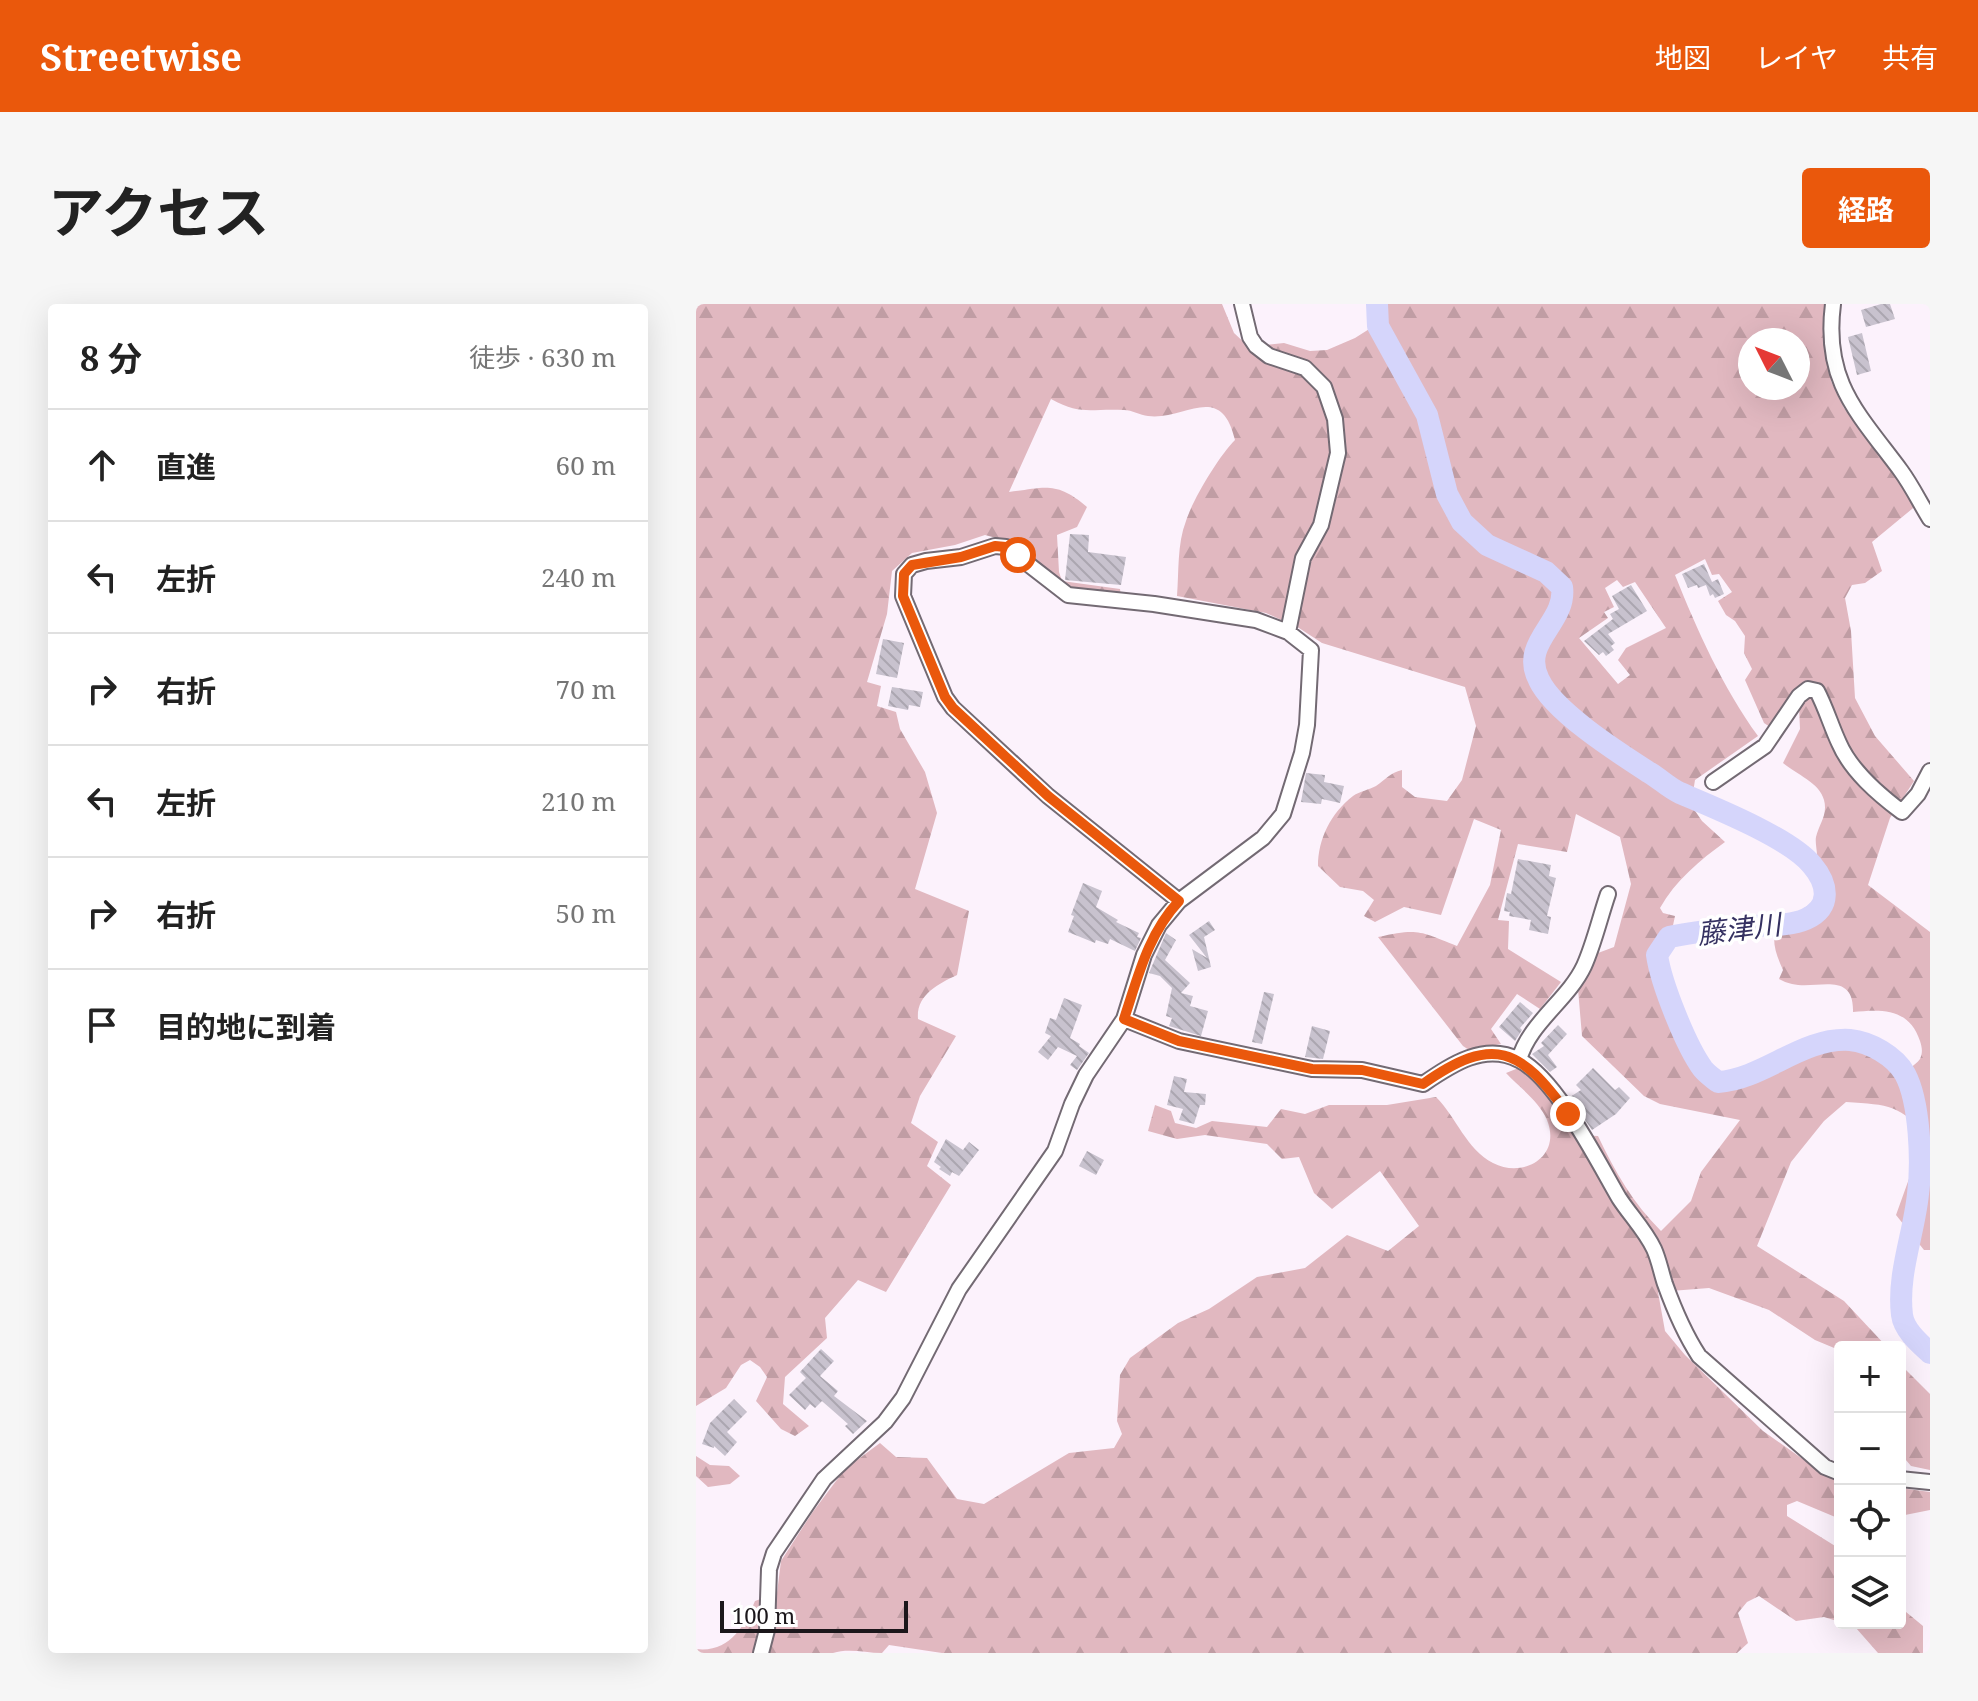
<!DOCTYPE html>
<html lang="ja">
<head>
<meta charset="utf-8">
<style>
  body { margin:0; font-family:"Noto Serif","Noto Sans JP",serif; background:#f6f6f6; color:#222 }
  .controls { position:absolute; right:24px; bottom:24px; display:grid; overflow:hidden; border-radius:8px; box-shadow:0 8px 32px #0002 }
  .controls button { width:72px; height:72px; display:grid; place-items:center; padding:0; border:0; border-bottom:2px solid #e0e0e0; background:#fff; color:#222; font:40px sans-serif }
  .compass { position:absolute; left:1042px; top:24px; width:72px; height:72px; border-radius:50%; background:#fff; box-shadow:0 8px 32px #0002; rotate:312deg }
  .scale { position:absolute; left:24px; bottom:20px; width:188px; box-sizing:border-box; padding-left:8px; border:4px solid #1b171b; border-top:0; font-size:22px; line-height:28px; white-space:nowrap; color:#1b171b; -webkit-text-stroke:6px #fff; paint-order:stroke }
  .stop { position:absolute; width:24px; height:24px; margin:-18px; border:6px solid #ea580c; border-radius:50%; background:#fff }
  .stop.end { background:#ea580c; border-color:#fff; box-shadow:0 2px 8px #0008 }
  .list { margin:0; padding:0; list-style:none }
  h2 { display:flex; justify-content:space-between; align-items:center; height:104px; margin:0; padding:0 32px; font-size:34px }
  h2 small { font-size:26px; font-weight:400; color:#767676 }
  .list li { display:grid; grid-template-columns:52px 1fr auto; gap:24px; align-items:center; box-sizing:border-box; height:112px; padding:0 32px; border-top:2px solid #e0e0e0 }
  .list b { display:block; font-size:30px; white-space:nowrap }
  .list em { font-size:26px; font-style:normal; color:#767676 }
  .icon { flex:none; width:44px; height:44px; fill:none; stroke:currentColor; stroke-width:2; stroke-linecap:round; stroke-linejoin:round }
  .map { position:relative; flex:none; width:1234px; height:1349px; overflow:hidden; border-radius:8px }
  header { display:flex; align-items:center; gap:48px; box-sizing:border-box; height:112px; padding:0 40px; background:#ea580c; color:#fff }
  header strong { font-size:38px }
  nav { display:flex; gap:44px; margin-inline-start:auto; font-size:28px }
  .intro { display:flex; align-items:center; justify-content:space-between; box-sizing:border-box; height:192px; padding:0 48px }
  h1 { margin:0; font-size:56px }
  .button { padding:20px 36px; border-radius:8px; background:#ea580c; color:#fff; font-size:28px; font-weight:700 }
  main { display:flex; gap:48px; padding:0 48px }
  aside { flex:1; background:#fff; border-radius:8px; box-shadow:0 8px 32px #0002 }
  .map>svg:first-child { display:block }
  .forest { fill:url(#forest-firs); fill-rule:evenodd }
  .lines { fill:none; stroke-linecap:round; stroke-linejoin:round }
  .river { stroke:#d5d5fb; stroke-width:22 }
  .building { fill:url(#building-back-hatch) }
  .minor-casing { stroke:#736a73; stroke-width:18 }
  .minor { stroke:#fff; stroke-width:14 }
  .route { stroke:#ea580c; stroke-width:10 }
  .labels { text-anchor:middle; stroke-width:7; stroke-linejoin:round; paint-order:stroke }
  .water-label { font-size:28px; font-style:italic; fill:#353161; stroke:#fff }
</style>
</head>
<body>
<header>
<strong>Streetwise</strong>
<nav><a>地図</a><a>レイヤ</a><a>共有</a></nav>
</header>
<div class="intro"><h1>アクセス</h1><a class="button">経路</a></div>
<main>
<aside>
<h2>8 分<small>徒歩 · 630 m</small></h2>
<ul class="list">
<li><svg class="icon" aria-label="ahead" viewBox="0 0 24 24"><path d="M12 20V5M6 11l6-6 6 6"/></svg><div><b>直進</b></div><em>60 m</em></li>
<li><svg class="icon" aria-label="left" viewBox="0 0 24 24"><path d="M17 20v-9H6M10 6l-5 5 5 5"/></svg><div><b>左折</b></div><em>240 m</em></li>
<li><svg class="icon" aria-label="right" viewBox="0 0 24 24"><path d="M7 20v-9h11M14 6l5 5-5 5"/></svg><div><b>右折</b></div><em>70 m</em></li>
<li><svg class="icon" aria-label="left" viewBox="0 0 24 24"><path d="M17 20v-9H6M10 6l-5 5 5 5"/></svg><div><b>左折</b></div><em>210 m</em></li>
<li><svg class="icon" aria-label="right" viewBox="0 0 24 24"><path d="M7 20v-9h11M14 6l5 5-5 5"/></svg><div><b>右折</b></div><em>50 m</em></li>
<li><svg class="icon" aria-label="arrive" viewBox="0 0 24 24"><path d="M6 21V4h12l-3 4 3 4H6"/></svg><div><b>目的地に到着</b></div></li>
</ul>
</aside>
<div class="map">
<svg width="1234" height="1349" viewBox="0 0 1234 1349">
  <defs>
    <pattern id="forest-firs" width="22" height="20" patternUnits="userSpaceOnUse" patternTransform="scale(2)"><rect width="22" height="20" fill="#e1b8c0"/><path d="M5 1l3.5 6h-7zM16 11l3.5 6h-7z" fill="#c09da4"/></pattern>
    <pattern id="building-back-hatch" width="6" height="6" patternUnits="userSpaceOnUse" patternTransform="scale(2)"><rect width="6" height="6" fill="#c8c2ce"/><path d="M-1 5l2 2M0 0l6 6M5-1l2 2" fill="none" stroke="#aba6b0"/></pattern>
  </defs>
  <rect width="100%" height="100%" fill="#fcf2fc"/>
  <path class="forest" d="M0,0h526l12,29 15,14 35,-4 26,8 17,-1 28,-12 30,-19 -1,-15h440l7,77 13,27 74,96 -46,38 10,29 -17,12 -13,2 -7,13 6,33 4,67 20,38 39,45 -24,37 -22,67 62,47v207c-31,-35 -40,-34 -84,-37l-22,19 -33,41 -34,84 87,55 43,46h-47l-1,3 -24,-10 -46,-30 -60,-22 -51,4 7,39 20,24 78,76 58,41 19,8v39l-43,-18 -10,4v11l53,33v73l-16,-5 -28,4 -37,-25 -12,6 -9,11 10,30 -11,10h-795l-53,-8 -7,8c-17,0 -33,-5 -49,0h-137v-4c33,4 48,-22 59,-48l22,-8 4,-32 31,-48 33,-44 35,-26 16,14 31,1 30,41 27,5 85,-51 45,-5 8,-14 -5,-13 3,-46 10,-17 48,-35 31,-14 48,-32 48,-9 42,-33 41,16 31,-25 -39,-55 -48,38 -18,-16 -15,-36 -17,2 -15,-15 -62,-9 -28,4 -29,-8 7,-26 16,6 4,12 21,5 16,-7 55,6 14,-18 24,5 24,-9h58l49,-8c21,21 30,52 57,66 30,16 69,-6 54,-43 -7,-18 -28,-33 -41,-47l15,-6 22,18 32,50 23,1c17,36 35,67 63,95l30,-30 10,-29 39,-52 -80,-16 -16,-8 -62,-60 -4,-47 20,-36 16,-6 17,-63 -11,-47 -44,-23 -9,38 -49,-8 -20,76 11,1 -1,28 53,33 -21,27 -23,-15 -26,35 10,15 -32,6 -6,-4 -85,-109c40,-9 42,-6 79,9l33,-61 11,-55 -27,-11 -33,96 -37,-8 -29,15 -11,-6 10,-16 -11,-9 -23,-4 -22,-21c0,-27 13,-53 35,-70 7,-5 16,-6 23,-10 10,-7 14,-13 26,-16v17l13,10 32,4 15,-21 14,-54 -11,-39 -143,-44 -23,-15 -33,-15 -89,-17c2,-24 0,-52 9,-75 7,-22 33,-65 49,-81 -14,-60 -51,-19 -87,-24 -8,-1 -16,-6 -24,-6 -33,-2 -42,6 -73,-11l-42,93c35,-4 47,-12 78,15l-10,20 -20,8 2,37 3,9 58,8 1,7 -48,-4 -69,-52 -19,-5 -30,10 -43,8 -20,18 -5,43 -20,68 14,4 -4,20 19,6 4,17 25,43 12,41 -22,76 54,22 -12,64c-19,9 -41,20 -39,44l38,17 -36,60 -9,27 27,19 -11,24 24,19 -65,107 -28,-12 -33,38 2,20 -42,39 -2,27 26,22 -14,10 -14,-7 -25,-28 11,-24 -7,-10 -10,-7 -9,5 -15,23 -30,18zM1054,36h48v48h-48zM1009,255l7,16 7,-1 13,18 -14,9 8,14 9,6 10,15 -1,17 8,16 -7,11 19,43 6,4 19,-26 10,7 1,21 -17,34c13,11 37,20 41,37 4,15 -5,24 -8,37 -1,5 1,13 1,18 3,42 3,52 -39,63 -7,21 -4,32 5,52l-4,9c4,2 8,4 13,5 25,6 62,-14 61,28 29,-3 56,-4 67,29 2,6 3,12 0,18 -5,7 -13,10 -19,16 -9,-10 -21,-24 -34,-28 -37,-14 -102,25 -137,39 -14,-2 -22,-7 -32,-18 -11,-12 -47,-99 -44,-115 2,-12 8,-17 18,-23l3,-14 -12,-3 -3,-5c15,-27 40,-48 65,-66l-23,-21 -11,-16 4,-25 63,-44c-35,-48 -61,-106 -83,-161zM921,276l6,7 12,-5 31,46 -40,20 -8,12 12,15 -12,9 -39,-46 29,-20 -4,-6 10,-5 -9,-19z
    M1234,851v95h-6l-28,-35 14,-39z
    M1204,1060l30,30v76l-19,-4 -11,-13z
    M0,1152l14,9 19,1 11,10 -10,8 -22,3 -12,-11z
    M1204,1184l30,4v18l-30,6z
    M1204,1303l23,19v27h-45l-22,-25 -14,-5h58z"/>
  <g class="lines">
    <path class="river" d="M681,0l1,22 49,89 20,79 15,28 25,23 59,27 16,15c5,36 -43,55 -23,93 15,32 80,73 111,93 10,6 19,15 30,20 33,14 110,45 132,72 16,19 20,42 -6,54 -16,7 -36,6 -53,7 -29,3 -56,5 -84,11l-12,18c4,28 29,91 46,114 4,5 10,9 15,13 46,-3 84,-45 132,-42 20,2 45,16 55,34 15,28 17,89 13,120 -4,40 -21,80 -16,121 2,15 17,28 28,38"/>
  </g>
  <path class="building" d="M1185,0h9l5,15 -29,8 -5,-17z
    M1166,29l9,38 -14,4 -9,-38z
    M374,230l19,1 -1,17 38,5 -5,28 -56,-5z
    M1008,260l8,18 6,-3 6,15 -9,4 -2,-4 -3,2 -4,-11 -8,3 -1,-3 -9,3 -6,-14z
    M935,281l16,26 -39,23 7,9 -4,3 3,4 -8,6 -3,-4 -4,3 -15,-14 29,-22 -3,-5 9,-5 -7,-13z
    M187,335l21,4 -7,35 -21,-4z
    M196,383l31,5 -3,15 -11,-2 -1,5 -20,-4z
    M610,469l19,2 -1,7 20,4 -4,17 -18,-4 -1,5 -20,-2z
    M822,555l33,6 -2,11 7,2 -9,38 4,1 -3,17 -19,-4 2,-10 -22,-4 1,-4 -6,-1 3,-18 4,1z
    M387,579l19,8 -6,16 22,13 -2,2 23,11 -2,4 4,1 -6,13 -25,-12 -2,5 -12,-4 -1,3 -27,-11 6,-16 -3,-1z
    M513,617l6,9 -11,7 7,30 -13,4 -6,-22 15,9 -18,-23z
    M470,629l10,7 -11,20 25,23 -9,10 12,3 -3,10 18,5 -7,25 -32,-10 3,-8 -6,-2 6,-28 -12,-12 -11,-3z
    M568,688l10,2 -12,50 -10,-2z
    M368,694l18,7 -12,33 10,6 -1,2 10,7 -12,17 -7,-5 7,-9 -19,-9 -10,13 -10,-8 13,-16 -6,-3 5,-15 6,2z
    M824,698l13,11 -13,15 2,2 -7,11 -16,-14z
    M862,721l9,9 -19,21 9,12 -7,5 -18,-18 12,-8 -3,-3z
    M616,722l18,5 -7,28 -18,-2z
    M897,764l22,22 4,-3 11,11 -14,16 -24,16 -22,-33 11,-7 -5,-5z
    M478,772l13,3 -3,13 22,2 -1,11h-5l-6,19 -15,-4 4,-11 -16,-4z
    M250,835l17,11 6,-8 10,8 -20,26 -7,-4 -2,4 -11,-7 2,-2 -7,-5z
    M391,847l17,9 -8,15 -17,-9z
    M125,1045l13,12 -14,15 18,15 -4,5 33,25 -14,13 -8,-8 3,-2 -26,-23 -7,7 -5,-4 -5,6 -16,-15 17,-17 -6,-6z
    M38,1095l13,13 -20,20 10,10 -12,14 -11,-10v2l-12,-4 8,-21z"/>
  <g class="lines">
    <defs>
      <path id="minor" d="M546,0l8,33 6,9 13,10 36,12 19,19 11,32 3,34 -17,72 -18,33 -15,74
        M1137,0c-10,78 25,109 68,167 11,15 19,32 29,48
        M1017,478l52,-36 34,-50 9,-7 9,2c9,17 14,35 22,52 12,28 39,51 63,69l16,-18 12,-23
        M428,715l55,22 133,28 50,1 61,14c28,-19 61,-42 96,-24 37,18 79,102 100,138 11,17 26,32 35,51 5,11 7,23 11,35 9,25 19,49 34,72l126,111 15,6
        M823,756c10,-37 49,-60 65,-94 10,-22 16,-49 24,-72
        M1204,1175l30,3
        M65,1349l6,-23 2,-61 5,-16 50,-74 61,-57 18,-24 56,-109 96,-138 17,-47 14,-29 38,-56 20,-64 15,-30 20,-24 84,-63 20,-24 19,-61 5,-28 4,-75 -23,-18 -32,-12 -102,-16 -86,-9 -62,-48 -11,-1 -34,11 -35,4 -14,4 -8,9 -1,22 42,101 8,11 95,88 131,105"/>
    </defs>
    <use href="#minor" class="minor-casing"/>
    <use href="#minor" class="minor"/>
  </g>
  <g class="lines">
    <path class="route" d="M322,251l-12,-8 -11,-1 -34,11 -49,8 -8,9 -1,22 42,101 8,11 95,88 131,105c-31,33 -41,76 -55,118l55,22 133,28 50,1 61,14c71,-50 97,-36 145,30"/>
  </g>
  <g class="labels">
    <g class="water-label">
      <text transform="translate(1043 625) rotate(-7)" y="10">藤津川</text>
    </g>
  </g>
</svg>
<div class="controls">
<button>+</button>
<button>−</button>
<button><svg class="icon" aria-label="locate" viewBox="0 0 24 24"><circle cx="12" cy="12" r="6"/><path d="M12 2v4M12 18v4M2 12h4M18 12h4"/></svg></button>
<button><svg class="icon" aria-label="layers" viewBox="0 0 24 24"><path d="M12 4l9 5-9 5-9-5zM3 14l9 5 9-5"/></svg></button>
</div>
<svg class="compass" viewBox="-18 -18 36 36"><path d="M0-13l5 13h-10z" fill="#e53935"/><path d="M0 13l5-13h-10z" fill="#767676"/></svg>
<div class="scale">100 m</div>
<div class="stop" style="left:322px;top:251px"></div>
<div class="stop end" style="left:872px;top:810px"></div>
</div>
</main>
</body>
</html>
